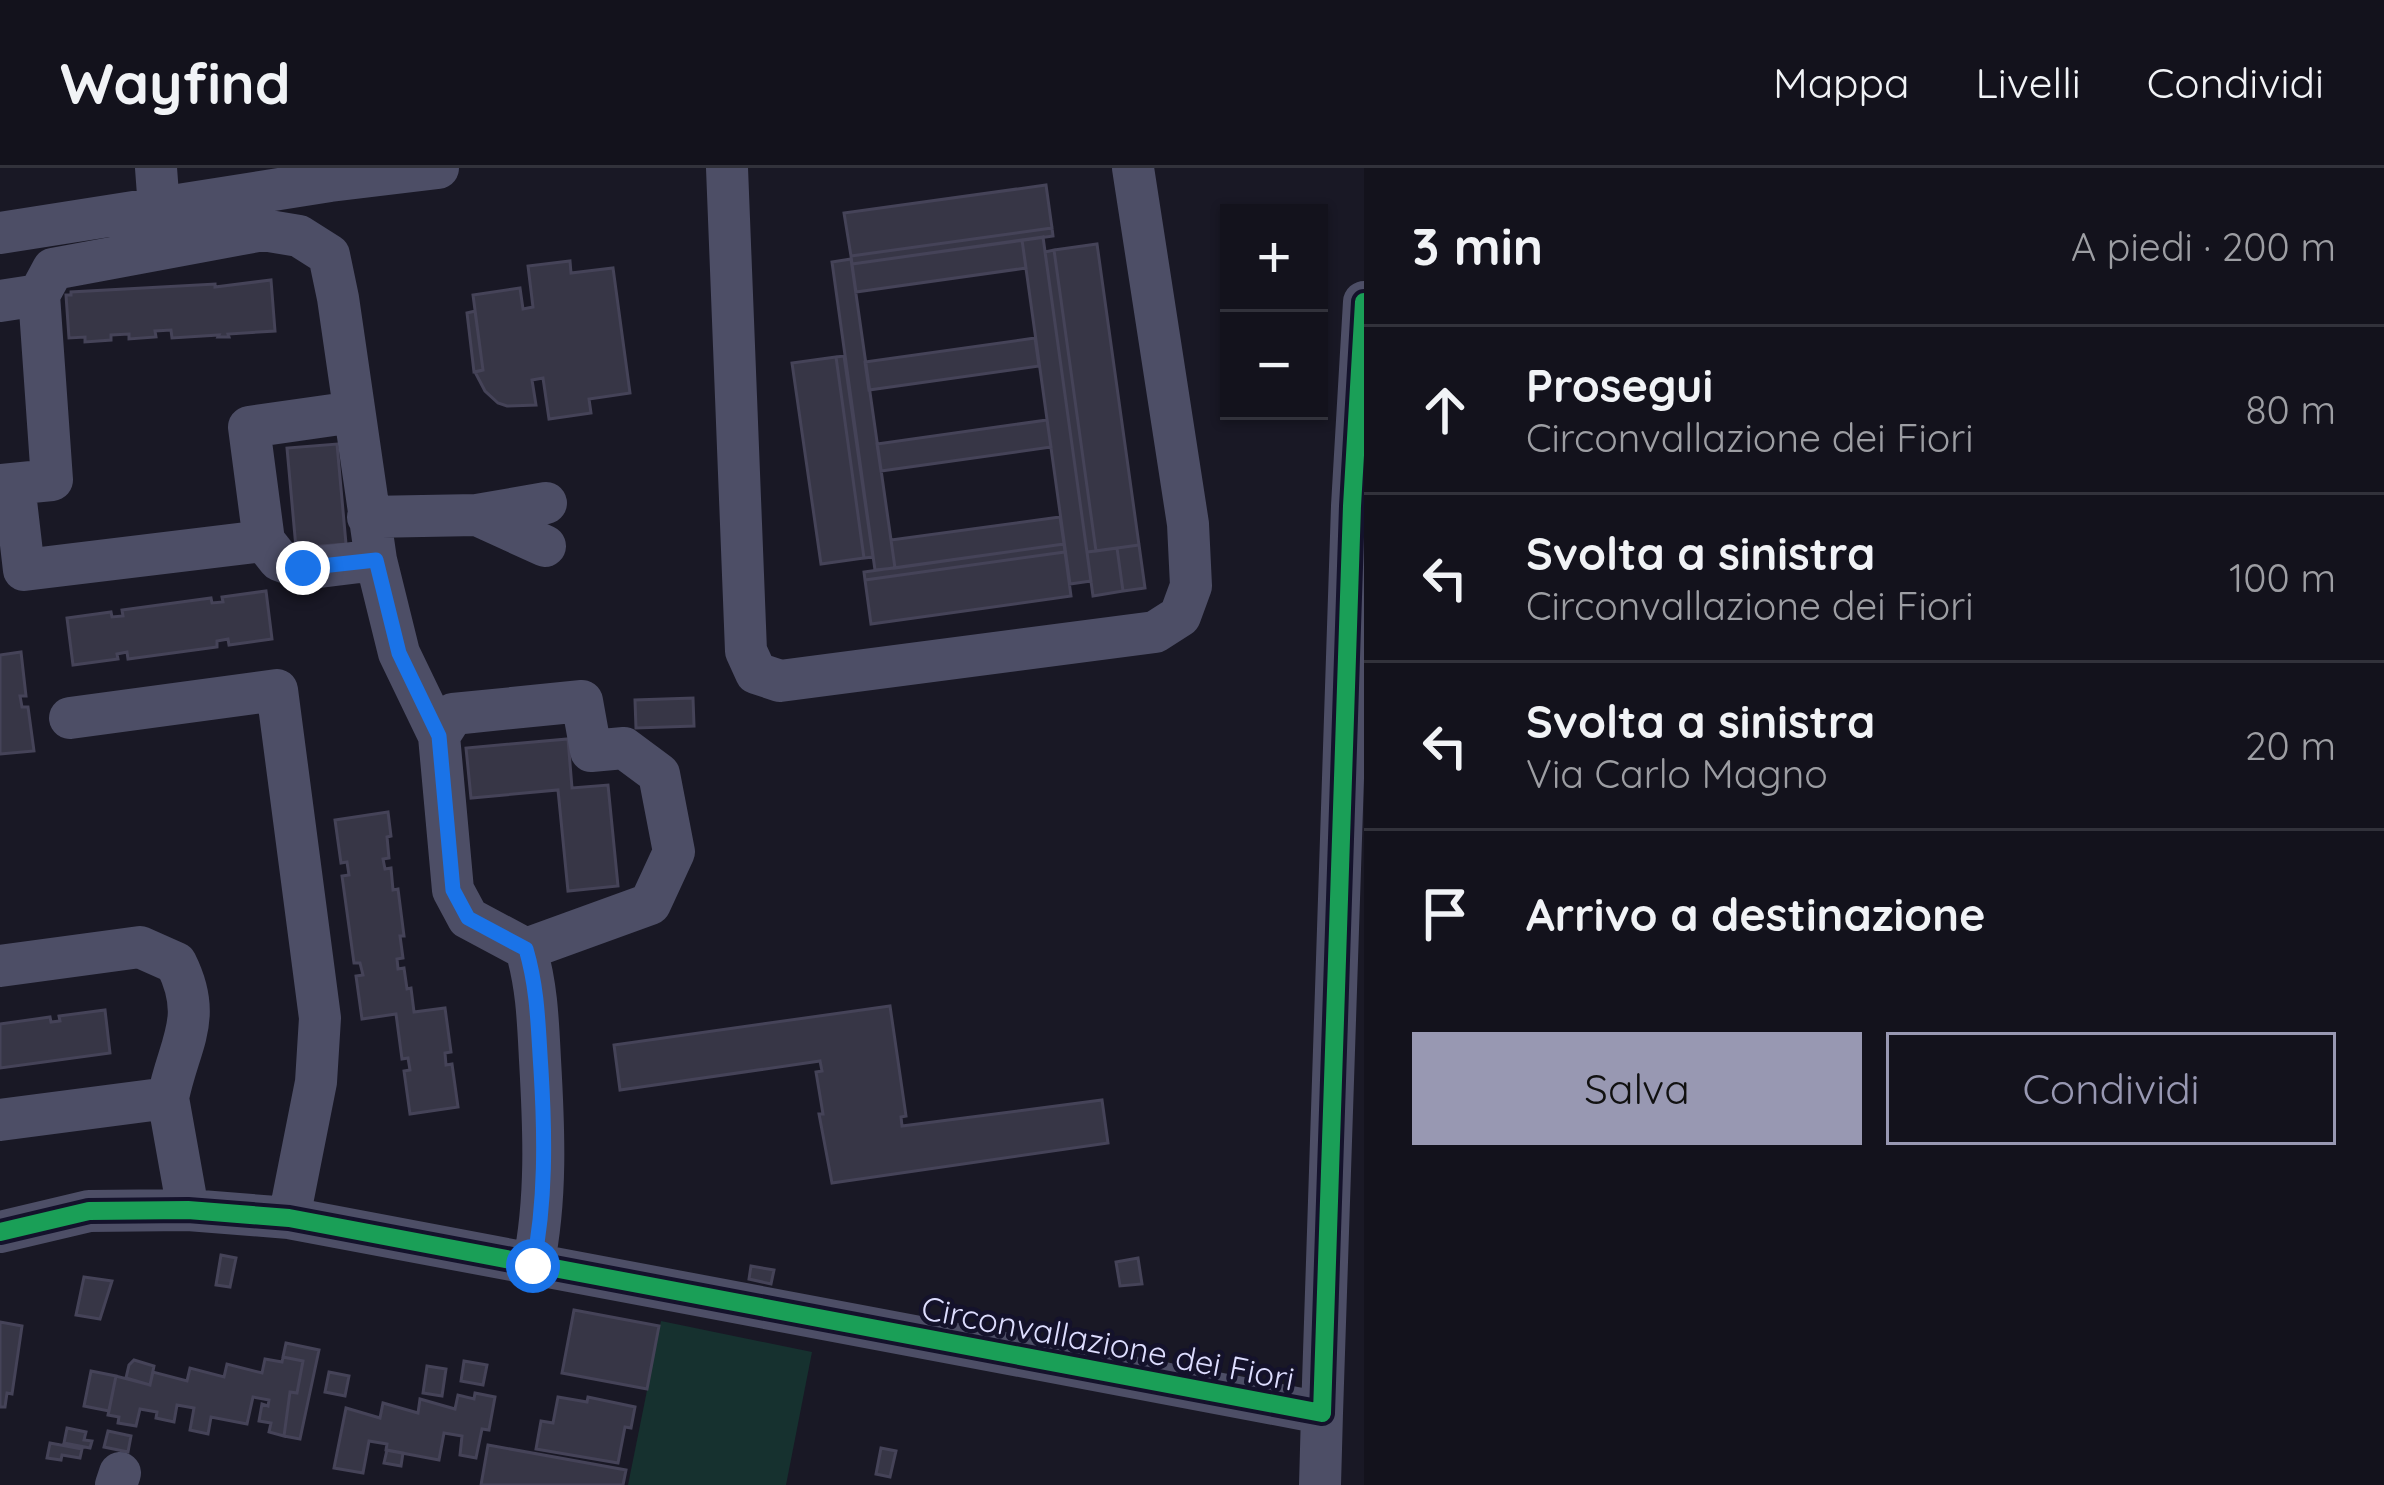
<!DOCTYPE html>
<html lang="it">
<head>
<meta charset="utf-8">
<style>
  body { margin:0; font-family:Quicksand,sans-serif; background:#202029; color:#f1f3f6 }
  .controls { position:absolute; right:36px; top:36px; display:grid; overflow:hidden; border-radius:0px; box-shadow:0 3px 9px #0004 }
  .controls button { width:108px; height:108px; display:grid; place-items:center; padding:0; border:0; border-bottom:3px solid #32323b; background:#13121c; color:#f1f3f6; font:60px sans-serif }
  .stop { position:absolute; width:36px; height:36px; margin:-27px; border:9px solid #1a73e8; border-radius:50%; background:#fff }
  .stop.end { background:#1a73e8; border-color:#fff; box-shadow:0 3px 12px #0008 }
  .list { margin:0; padding:0; list-style:none }
  h2 { display:flex; justify-content:space-between; align-items:center; height:156px; margin:0; padding:0 48px; font-size:51px }
  h2 small { font-size:39px; font-weight:400; color:#9d9ea3 }
  .list li { display:grid; grid-template-columns:78px 1fr auto; gap:36px; align-items:center; box-sizing:border-box; height:168px; padding:0 48px; border-top:3px solid #32323b }
  .list b { display:block; font-size:45px; white-space:nowrap }
  .list p { margin:0; font-size:39px; white-space:nowrap; color:#9d9ea3 }
  .list em { font-size:39px; font-style:normal; color:#9d9ea3 }
  .actions { display:flex; gap:24px; padding:36px 48px }
  .actions a { flex:1; padding:27px 0; border:3px solid #9898b2; border-radius:0px; text-align:center; font-size:42px; color:#9898b2 }
  .actions .main { background:#9898b2; color:#111 }
  .icon { flex:none; width:66px; height:66px; fill:none; stroke:currentColor; stroke-width:2; stroke-linecap:round; stroke-linejoin:round }
  .map { position:relative; flex:none; width:1364px; height:1317px; overflow:hidden }
  header { display:flex; align-items:center; gap:72px; box-sizing:border-box; height:168px; padding:0 60px; background:#13121c; border-bottom:3px solid #32323b }
  header strong { font-size:57px }
  nav { display:flex; gap:66px; margin-inline-start:auto; font-size:42px }
  main { display:flex }
  aside { flex:1; background:#13121c }
  .map>svg:first-child { display:block }
  .green { fill:#16312f }
  .building { fill:#373646; stroke:#454358; stroke-width:3 }
  .lines { fill:none; stroke-linecap:round; stroke-linejoin:round }
  .minor { stroke:#4d4e66; stroke-width:42 }
  .cycleway-casing { stroke:#14122b; stroke-width:26 }
  .cycleway { stroke:#1a9f57; stroke-width:18 }
  .route { stroke:#1a73e8; stroke-width:15 }
  .labels { text-anchor:middle; stroke-width:9; stroke-linejoin:round; paint-order:stroke }
  .street-label { font-size:33px; fill:#ddddfe; stroke:#14122b }
</style>
</head>
<body>
<header>
<strong>Wayfind</strong>
<nav><a>Mappa</a><a>Livelli</a><a>Condividi</a></nav>
</header>
<main>
<div class="map">
<svg width="1364" height="1317" viewBox="0 0 1364 1317">
  <rect width="100%" height="100%" fill="#191825"/>
  <path class="green" d="M661,1153l151,31 -26,133h-158z"/>
  <path class="building" d="M1046,17l6,43 -201,28 -7,-43z
    M1052,60l1,8 -201,28 -1,-8z
    M1043,69l48,344 -21,3 -48,-344z
    M1022,72l4,28 -170,24 -4,-28z
    M1097,76l42,301 -43,6 -42,-301z
    M1054,82l42,301 -9,1 -42,-300z
    M851,91l44,309 -20,2 -43,-308z
    M570,93l1,12 42,-5 17,125 -41,6 2,14 -42,6 -6,-41 -11,2 4,25 -29,1 -9,-3 -13,-12 -10,-19 8,-2 -10,-75 47,-7 3,21 10,-2 -5,-41z
    M271,112l4,51 -47,3 1,3h-11l1,-2 -47,3 -1,-8 -16,1 1,6 -27,2v-5l-18,1v5l-26,2v-5l-16,1 -3,-43h5v-3l144,-8v3z
    M475,143l8,59 -9,2 -7,-59z
    M1035,170l4,28 -170,24 -4,-28z
    M844,188l29,201 -9,1 -28,-201z
    M836,189l28,201 -43,6 -29,-201z
    M1047,252l4,27 -170,24 -4,-27z
    M337,276l9,100 -50,4 -9,-100z
    M1060,349l4,27 -169,24 -4,-28z
    M1064,376l1,8 -200,28 -1,-8z
    M1139,377l6,43 -22,3 -6,-43z
    M1117,380l6,43 -30,5 -6,-44z
    M1065,384l6,44 -200,28 -6,-44z
    M266,423l6,48 -43,6 -1,-6 -11,2v6l-89,12 -1,-7 -10,2 1,5 -45,6 -6,-47 44,-6 1,5 11,-1 -1,-6 89,-12 1,5 11,-1 -1,-5z
    M21,484l5,44h-6l2,11h6l6,44 -34,3v-99z
    M693,530l1,28 -58,2 -1,-28z
    M568,571l4,49 36,-3 10,101 -50,5 -10,-101 -87,8 -5,-50z
    M388,644l3,24 -4,1 2,21 -6,1 2,10 6,-1 2,22 5,-1 6,47h-4l3,22 -6,1 1,10 6,-1 3,21 4,-1 3,24 31,-4 6,44 -6,1 1,12 6,-1 6,43 -48,7 -6,-43 6,-1 -2,-12 -6,1 -6,-45 -34,5 -6,-43 7,-1 -3,-12h-6l-12,-87 7,-1 -2,-13 -6,1 -6,-43z
    M890,838l16,110 -5,1 1,9 200,-26 6,43 -276,40 -13,-69h4l-7,-42 6,-1 -2,-10 -200,29 -6,-45z
    M105,842l5,43 -110,15v-44l50,-7 1,5 9,-1 -1,-5z
    M221,1087l15,3 -6,29 -14,-2z
    M1138,1090l4,26 -22,2 -4,-24z
    M751,1098l23,4 -3,14 -22,-5z
    M84,1109l28,4 -12,38 -24,-4z
    M574,1142l85,16 -12,63 -85,-16z
    M0,1154l22,4 -10,68 -5,-1 -2,14h-5z
    M286,1175l33,7 -19,89 -16,-3 6,-44 7,1 6,-32 -20,-4z
    M283,1189l20,4 -6,32 -7,-1 -6,44 -15,-4 2,-9 -12,-2 3,-17 6,2 1,-6 -16,-3 -6,27 -36,-7 -3,17 -18,-4 4,-22 -17,-3 -3,17 -18,-4 1,-6 -17,-3 -4,17 -18,-3 1,-6 -11,-2 8,-39 34,9 3,-13 34,9 3,-13 34,9 3,-13 35,9 3,-14 17,3z
    M134,1192l20,6 -4,19 -24,-7 3,-13z
    M464,1193l23,4 -4,20 -22,-4z
    M427,1198l19,3 -4,27 -19,-3z
    M91,1203l25,5 -7,35 -25,-5z
    M329,1204l20,4 -4,20 -20,-4z
    M475,1225l20,4 -6,33 -7,-1 -6,29 -16,-3 2,-19 -18,-3 -5,27 -53,-10 1,-6 -18,-3 -6,32 -29,-5 12,-60 34,10 3,-15 35,10 2,-14 35,10 3,-14 16,4z
    M558,1229l29,5 1,-5 47,10 -4,21 -6,-1 -7,36 -82,-14 5,-28 12,2z
    M67,1260l19,4 -2,8 8,1 -2,7 -26,-5z
    M108,1263l23,5 -3,16 -24,-5z
    M50,1275l32,6 -2,9 -18,-3 -1,5 -14,-2z
    M488,1277l138,25 -3,15h-142z
    M881,1280l15,3 -6,26 -14,-3z
    M387,1282l16,3 -2,13 -17,-3z"/>
  <g class="lines">
    <path class="minor" d="M156,0l3,40
      M727,0l19,483 10,22 24,8 375,-49 25,-16 11,-30 -3,-62 -55,-356
      M0,65l330,-52 108,-13
      M0,133l39,-6 14,-26 210,-39 36,6 30,19 9,43 38,262 23,93 40,83 14,154 15,28 58,31c11,38 12,72 14,111 4,69 7,139 -7,206
      M14,316l10,86 240,-29 -15,-114 105,-15
      M0,317l52,-5 -13,-185
      M477,347l68,31
      M368,349l109,-2 69,-12
      M264,373l15,19 24,9 73,-9
      M70,550l207,-28 43,328 -4,64 -27,136
      M439,568l14,-22 129,-13 9,50 33,-3 35,26 15,78 -24,52 -124,45
      M0,798l140,-19 36,16c28,56 3,80 -8,135
      M0,952l168,-22 20,112
      M0,1064l89,-21 99,-1 101,8 1033,195 30,-907 12,-204
      M116,1317l4,-12
      M1320,1317l2,-72"/>
    <defs>
      <path id="cycleway" d="M0,1064l89,-21 99,-1 101,8 1033,195 30,-907 12,-204"/>
    </defs>
    <use href="#cycleway" class="cycleway-casing"/>
    <use href="#cycleway" class="cycleway"/>
  </g>
  <g class="lines">
    <path class="route" d="M303,400l73,-8 23,93 40,83 14,154 15,28 58,31c12,41 12,78 15,121 4,65 5,132 -8,196"/>
  </g>
  <g class="labels">
    <g class="street-label">
      <text transform="translate(1108 1175) rotate(11)" y="12">Circonvallazione dei Fiori</text>
    </g>
  </g>
</svg>
<div class="controls">
<button>+</button>
<button>−</button>
</div>
<div class="stop" style="left:533px;top:1098px"></div>
<div class="stop end" style="left:303px;top:400px"></div>
</div>
<aside>
<h2>3 min<small>A piedi · 200 m</small></h2>
<ul class="list">
<li><svg class="icon" aria-label="ahead" viewBox="0 0 24 24"><path d="M12 20V5M6 11l6-6 6 6"/></svg><div><b>Prosegui</b><p>Circonvallazione dei Fiori</p></div><em>80 m</em></li>
<li><svg class="icon" aria-label="left" viewBox="0 0 24 24"><path d="M17 20v-9H6M10 6l-5 5 5 5"/></svg><div><b>Svolta a sinistra</b><p>Circonvallazione dei Fiori</p></div><em>100 m</em></li>
<li><svg class="icon" aria-label="left" viewBox="0 0 24 24"><path d="M17 20v-9H6M10 6l-5 5 5 5"/></svg><div><b>Svolta a sinistra</b><p>Via Carlo Magno</p></div><em>20 m</em></li>
<li><svg class="icon" aria-label="arrive" viewBox="0 0 24 24"><path d="M6 21V4h12l-3 4 3 4H6"/></svg><div><b>Arrivo a destinazione</b></div></li>
</ul>
<div class="actions"><a class="main">Salva</a><a>Condividi</a></div>
</aside>
</main>
</body>
</html>
